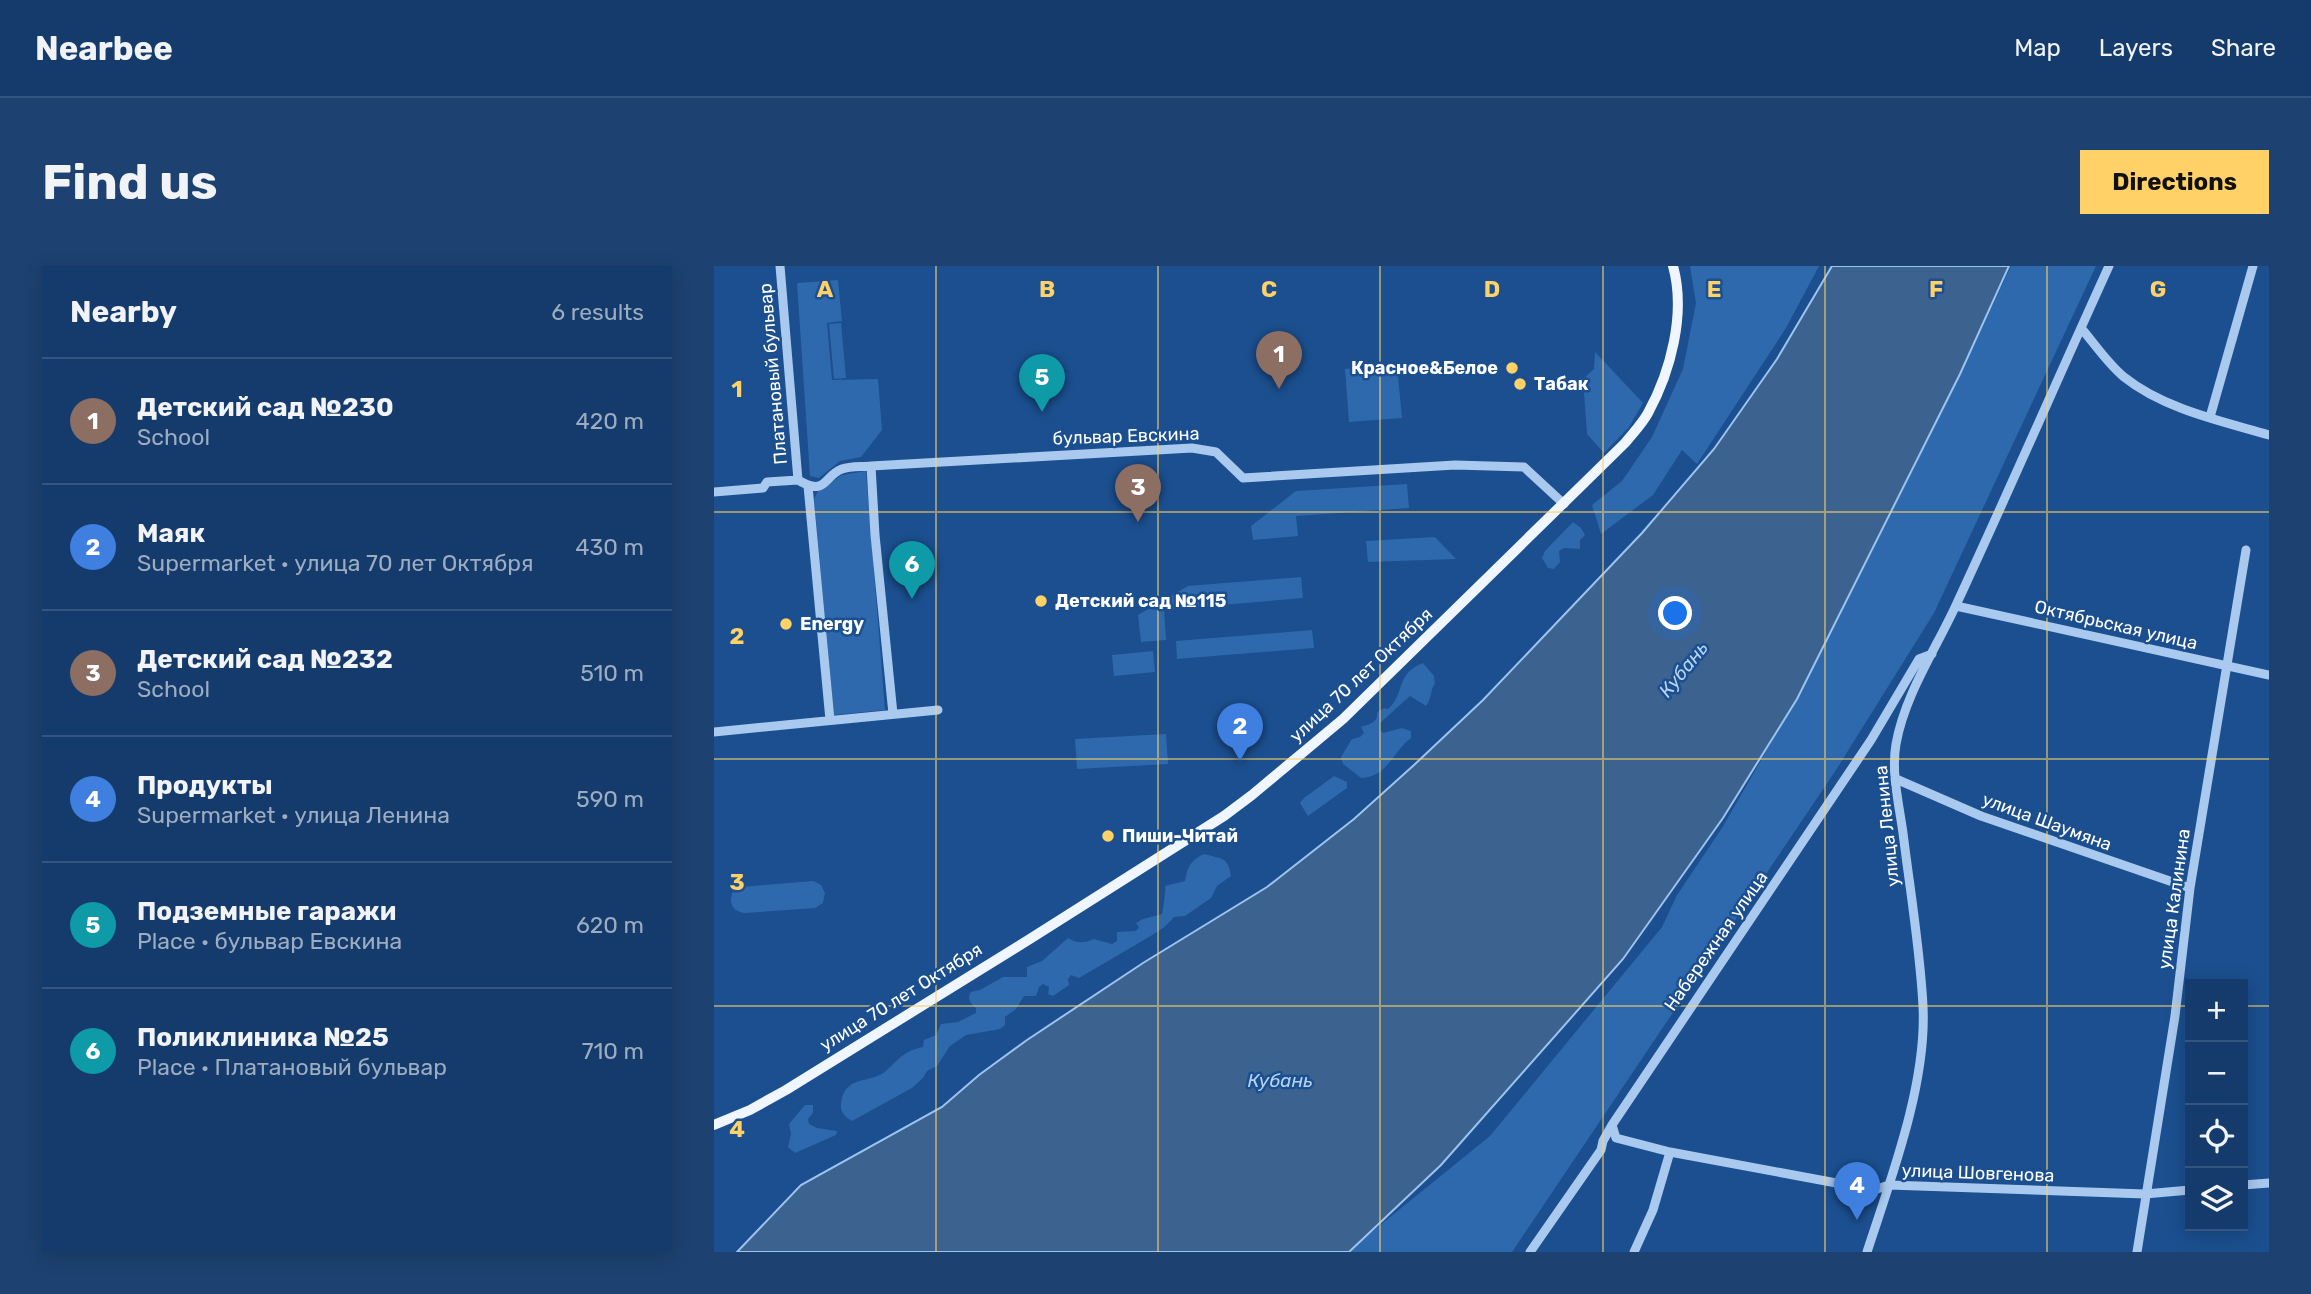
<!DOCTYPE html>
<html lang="en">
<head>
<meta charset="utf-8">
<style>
  body { margin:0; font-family:Rubik,sans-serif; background:#1d4271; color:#f1f3f6 }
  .controls { position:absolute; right:21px; bottom:21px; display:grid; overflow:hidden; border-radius:0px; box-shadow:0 4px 18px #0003 }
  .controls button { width:63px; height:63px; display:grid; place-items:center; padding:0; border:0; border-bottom:2px solid #33557e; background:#143b6b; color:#f1f3f6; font:35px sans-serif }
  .you { position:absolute; left:962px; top:348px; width:24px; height:24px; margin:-18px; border:5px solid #fff; border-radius:50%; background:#1a73e8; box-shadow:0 0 0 10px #1a73e833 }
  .badge { display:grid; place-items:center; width:46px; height:46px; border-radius:50%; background:#ffd166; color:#fff; font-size:23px; font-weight:700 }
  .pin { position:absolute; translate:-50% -58px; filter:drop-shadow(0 2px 4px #0008) }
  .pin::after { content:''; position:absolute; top:37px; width:24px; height:21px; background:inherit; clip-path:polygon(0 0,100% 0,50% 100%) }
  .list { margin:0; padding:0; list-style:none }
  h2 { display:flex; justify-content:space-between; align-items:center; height:91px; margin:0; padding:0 28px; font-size:30px }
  h2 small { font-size:23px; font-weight:400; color:#9dadc1 }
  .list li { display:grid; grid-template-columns:46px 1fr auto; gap:21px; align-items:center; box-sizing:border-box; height:126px; padding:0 28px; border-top:2px solid #33557e }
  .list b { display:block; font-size:26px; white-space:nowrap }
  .list p { margin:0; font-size:23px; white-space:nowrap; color:#9dadc1 }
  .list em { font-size:23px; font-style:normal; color:#9dadc1 }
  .icon { flex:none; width:38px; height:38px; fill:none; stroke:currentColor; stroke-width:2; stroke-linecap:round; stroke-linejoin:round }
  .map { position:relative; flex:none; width:1555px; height:986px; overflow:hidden; border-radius:0px }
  header { display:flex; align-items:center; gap:42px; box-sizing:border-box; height:98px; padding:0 35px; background:#143b6b; border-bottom:2px solid #33557e }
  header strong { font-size:33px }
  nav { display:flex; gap:38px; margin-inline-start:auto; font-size:24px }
  .intro { display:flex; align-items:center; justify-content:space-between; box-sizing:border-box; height:168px; padding:0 42px }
  h1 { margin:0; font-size:49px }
  .button { padding:18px 32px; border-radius:0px; background:#ffd166; color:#111; font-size:24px; font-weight:700 }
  main { display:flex; gap:42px; padding:0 42px }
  aside { flex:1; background:#143b6b; border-radius:0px; box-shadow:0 4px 18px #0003 }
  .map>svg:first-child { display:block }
  .green { fill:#2e69ad }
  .water { fill:#3c6290; stroke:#9cc4f0; stroke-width:2 }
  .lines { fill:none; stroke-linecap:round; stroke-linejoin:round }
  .minor { stroke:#a9c9ee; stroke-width:9 }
  .major { stroke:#f0f6ff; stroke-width:10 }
  .grid { fill:none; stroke:#ffd166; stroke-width:2; stroke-opacity:0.55 }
  .poi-dot { fill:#ffd166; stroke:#1b4f8f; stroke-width:2.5 }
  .labels { text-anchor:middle; stroke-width:5; stroke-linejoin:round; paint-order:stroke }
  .poi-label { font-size:18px; font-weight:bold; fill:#fff; stroke:#1b4f8f; text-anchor:start }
  .street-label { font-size:18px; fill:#fff; stroke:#1b4f8f }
  .water-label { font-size:19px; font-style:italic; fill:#b5d3f5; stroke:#1b4f8f }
  .grid-label { font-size:23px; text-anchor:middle; font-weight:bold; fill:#ffd166; stroke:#1b4f8f; stroke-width:5; stroke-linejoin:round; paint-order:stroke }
</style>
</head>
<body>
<header>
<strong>Nearbee</strong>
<nav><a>Map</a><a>Layers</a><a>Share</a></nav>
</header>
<div class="intro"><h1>Find us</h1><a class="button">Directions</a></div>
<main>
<aside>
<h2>Nearby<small>6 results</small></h2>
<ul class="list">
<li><span class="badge" style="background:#8d6e63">1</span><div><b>Детский сад №230</b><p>School</p></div><em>420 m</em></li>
<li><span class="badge" style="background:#3f7fe0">2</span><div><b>Маяк</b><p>Supermarket · улица 70 лет Октября</p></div><em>430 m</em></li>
<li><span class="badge" style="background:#8d6e63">3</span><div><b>Детский сад №232</b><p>School</p></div><em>510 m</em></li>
<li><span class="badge" style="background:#3f7fe0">4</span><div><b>Продукты</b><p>Supermarket · улица Ленина</p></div><em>590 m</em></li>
<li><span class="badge" style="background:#0f9aa8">5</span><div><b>Подземные гаражи</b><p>Place · бульвар Евскина</p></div><em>620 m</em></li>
<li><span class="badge" style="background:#0f9aa8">6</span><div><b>Поликлиника №25</b><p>Place · Платановый бульвар</p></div><em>710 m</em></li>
</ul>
</aside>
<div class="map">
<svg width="1555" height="986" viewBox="0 0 1555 986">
  <rect width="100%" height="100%" fill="#1b4f8f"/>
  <path class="green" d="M976,0h129l-33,62 -89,136 -15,-14 -29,45 -52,39 -9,-29 30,-24 30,-44 31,-68 13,-66z
    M1297,0h85l-162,347 -98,157 -324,482h-165l143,-116 172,-209 15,-32 45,-67 61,-106 56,-105 29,-69 105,-201z
    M124,14l4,41 -15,2 5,57 46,-1 4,51 -21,27 -21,4 -21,17 -9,-2 -13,-193z
    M127,57l5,55 -12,1 -5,-55z
    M881,86l48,51 -14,24 -25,26 -17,-19 -4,-55 11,-10z
    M683,99l5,53 -53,4 -4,-53z
    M152,205l19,239 -51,5 -20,-216 4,-8 24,-16z
    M693,218l2,24 -113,8 2,20 -45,4 -2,-14 45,-35z
    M859,256l8,6 4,7 -5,5v9l-16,-1 -5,3 1,11 -6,7 -6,-1 -6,-10 3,-7z
    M721,271l21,22 -88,3 -2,-21z
    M587,311l2,21 -139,12 2,30 -25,2 -3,-27 50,-29z
    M598,364l2,18 -137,11 -1,-18z
    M439,385l2,21 -41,4 -2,-21z
    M709,397l11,13 1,7c-5,8 -3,15 -9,23l-16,-10 -30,27v7l3,3 19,-5 9,3v7c-18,13 -23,39 -50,40l-18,-14 -2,-7 11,-18 8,-2 4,-4 -3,-6c5,-2 12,-3 15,-8 3,-5 -2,-5 5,-9 8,-5 3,3 10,-4 14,-16 5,-32 32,-43z
    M452,468l2,30 -91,5 -2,-30z
    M620,510l13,6v6l-39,28 -8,-13 4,-5z
    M490,588c17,5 24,2 27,22l-14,10 -6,12 -26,18 -11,1c-7,9 -15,14 -25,20l-70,41 -8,-3 -3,4 1,6 -16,11 -5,-2 1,-7 -6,-3 -4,3 -3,9h-12l-8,13 -11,8v8l-5,4 -34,6 -16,11 -13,20 -10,5 -4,7 -11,10 -60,33c-7,-4 -12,-9 -11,-17 3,-31 31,-19 46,-34 13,-12 17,-19 36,-23l1,-7 12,-5 5,-11 17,-2 18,-9v-5c-6,-5 -9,-9 -5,-16l9,-2 23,-13h24v-10l15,-6 26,-23c8,5 17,6 25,1l19,5 5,-3v-9l18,-1 4,-3 -3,-5 7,-4 19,-5c1,-3 4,-24 3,-28l20,-5c2,-14 6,-21 19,-27z
    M99,615l8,4 4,8 -2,10 -8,5 -70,5c-12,-1 -16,-9 -13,-20l9,-6z
    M91,839h8v8l-5,6 1,5 8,4 20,3 -1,4 -41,18 -7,-6 3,-13 -2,-10z"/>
  <path class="water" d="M1118,0h177l-49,108 -163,325 -74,119 -100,141 -182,206 -92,87h-612l64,-67 141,-78 37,-32 48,-35 116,-77 124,-76 87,-68 60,-54 69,-65 159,-167 72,-84 63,-90z"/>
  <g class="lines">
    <path class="minor" d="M66,0l18,214
      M1367,62c13,15 27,36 43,49 40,32 97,44 145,58
      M1496,151l43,-151
      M157,200l4,69 18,179
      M84,214c29,17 25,-4 44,-11 8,-3 20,-2 29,-3l321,-18 24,4 27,26 212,-13 69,2 40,37
      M94,220l22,234
      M0,226l49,-4 4,-6 31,-2
      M1242,340l313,69
      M0,466l224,-22
      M1182,513l85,37 209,72
      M898,859l4,13 54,14 204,38 15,-5 256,9 45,-4
      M1529,919l26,-2
      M816,986l71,-102 2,-9 9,-16 259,-385 48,-81 13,-5
      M920,986l19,-42 17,-58
      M1153,986c24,-74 60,-168 56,-246 -3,-58 -13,-116 -20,-173 -4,-29 -12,-60 -7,-89 9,-50 40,-95 61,-141 52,-112 101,-225 152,-337
      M1423,986l38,-236 15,-128 56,-338"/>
    <path class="major" d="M0,859l36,-15 36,-20 247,-153 191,-121 28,-21 91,-76 282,-276c8,-10 17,-19 23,-30 23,-42 38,-100 25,-147"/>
  </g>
  <path class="grid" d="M222,0v986M444,0v986M666,0v986M889,0v986M1111,0v986M1333,0v986M0,246h1555M0,493h1555M0,740h1476M1529,740h26"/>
  <g class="poi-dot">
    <circle cx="798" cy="102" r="7"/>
    <circle cx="806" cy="118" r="7"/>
    <circle cx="327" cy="335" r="7"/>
    <circle cx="72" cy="358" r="7"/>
    <circle cx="394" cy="570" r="7"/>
  </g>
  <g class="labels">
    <g class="poi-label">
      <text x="784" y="108" text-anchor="end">Красное&amp;Белое</text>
      <text x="820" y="124">Табак</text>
      <text x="341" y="341">Детский сад №115</text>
      <text x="86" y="364">Energy</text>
      <text x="408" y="576">Пиши-Читай</text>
    </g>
    <g class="street-label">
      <text transform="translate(59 108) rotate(-95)" y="6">Платановый бульвар</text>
      <text transform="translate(412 170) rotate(-2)" y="6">бульвар Евскина</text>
      <text transform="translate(1402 359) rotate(13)" y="6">Октябрьская улица</text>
      <text transform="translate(647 409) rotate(-43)" y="6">улица 70 лет Октября</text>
      <text transform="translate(1333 556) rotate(20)" y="6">улица Шаумяна</text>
      <text transform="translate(1173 560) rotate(-96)" y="6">улица Ленина</text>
      <text transform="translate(1460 633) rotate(-82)" y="6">улица Калинина</text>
      <text transform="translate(1002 675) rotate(-55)" y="6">Набережная улица</text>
      <text transform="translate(187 731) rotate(-32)" y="6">улица 70 лет Октября</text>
      <text transform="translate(1264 907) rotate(2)" y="6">улица Шовгенова</text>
    </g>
    <g class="water-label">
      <text transform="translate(969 403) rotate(-51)" y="7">Кубань</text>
      <text x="566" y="821">Кубань</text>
    </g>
  </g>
  <g class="grid-label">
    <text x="111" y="31">A</text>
    <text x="333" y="31">B</text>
    <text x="555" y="31">C</text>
    <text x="778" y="31">D</text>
    <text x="1000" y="31">E</text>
    <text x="1222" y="31">F</text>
    <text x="1444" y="31">G</text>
    <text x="23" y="131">1</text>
    <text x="23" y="378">2</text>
    <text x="23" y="624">3</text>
    <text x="23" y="871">4</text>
  </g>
</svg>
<div class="controls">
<button>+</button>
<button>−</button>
<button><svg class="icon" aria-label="locate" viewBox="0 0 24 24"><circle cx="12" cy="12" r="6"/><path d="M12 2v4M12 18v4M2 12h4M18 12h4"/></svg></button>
<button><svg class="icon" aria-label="layers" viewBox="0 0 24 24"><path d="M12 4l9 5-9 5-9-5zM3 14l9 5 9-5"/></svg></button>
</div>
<div class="you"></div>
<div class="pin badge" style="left:565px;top:123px;background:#8d6e63">1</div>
<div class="pin badge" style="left:526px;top:495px;background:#3f7fe0">2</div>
<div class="pin badge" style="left:424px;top:256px;background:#8d6e63">3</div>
<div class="pin badge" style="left:1143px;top:954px;background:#3f7fe0">4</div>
<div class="pin badge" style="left:328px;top:146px;background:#0f9aa8">5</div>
<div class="pin badge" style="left:198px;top:333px;background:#0f9aa8">6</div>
</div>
</main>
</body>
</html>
